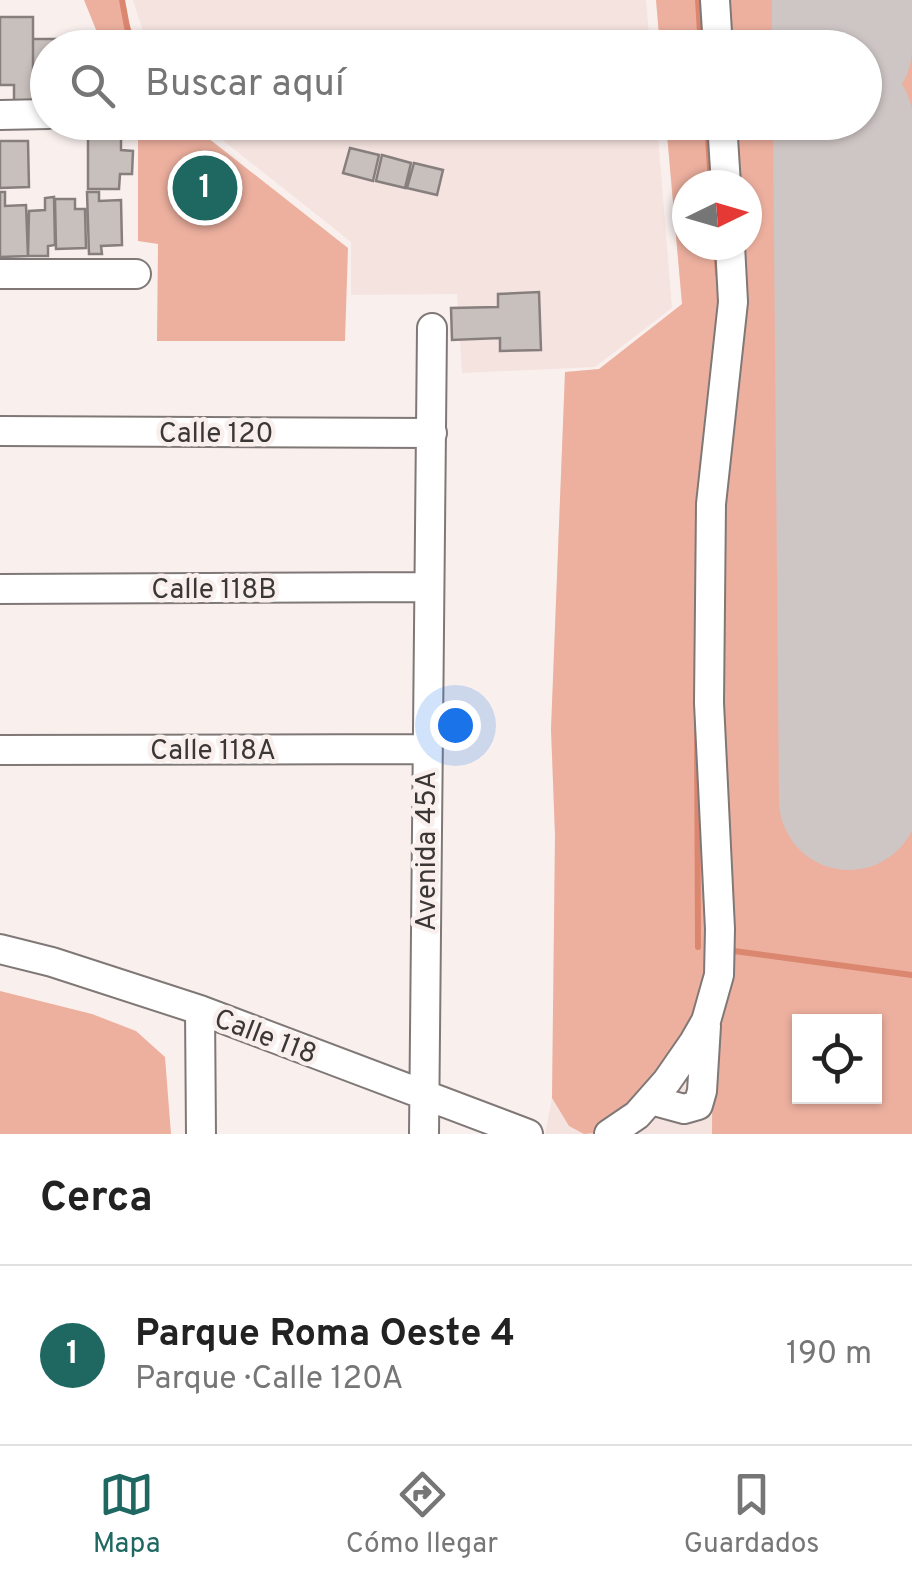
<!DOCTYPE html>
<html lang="es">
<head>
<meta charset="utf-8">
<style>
  body { margin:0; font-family:Overpass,sans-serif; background:#f6f6f6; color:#222 }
  .controls { position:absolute; right:30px; bottom:30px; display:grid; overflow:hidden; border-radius:0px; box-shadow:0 2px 8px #0004 }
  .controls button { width:90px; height:90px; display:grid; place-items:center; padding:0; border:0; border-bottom:2px solid #e0e0e0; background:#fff; color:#222; font:50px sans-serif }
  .compass { position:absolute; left:672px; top:170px; width:90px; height:90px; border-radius:50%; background:#fff; box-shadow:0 2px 8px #0004; rotate:85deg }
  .you { position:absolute; left:455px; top:725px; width:35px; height:35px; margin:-25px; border:8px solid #fff; border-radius:50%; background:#1a73e8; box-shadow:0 0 0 15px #1a73e833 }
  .badge { display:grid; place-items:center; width:65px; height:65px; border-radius:50%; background:#1e6861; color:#fff; font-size:32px; font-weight:700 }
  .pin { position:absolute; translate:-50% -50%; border:5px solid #fff; box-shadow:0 2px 10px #0006 }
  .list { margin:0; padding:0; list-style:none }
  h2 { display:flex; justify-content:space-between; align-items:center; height:130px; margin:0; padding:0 40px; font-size:42px }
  h2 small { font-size:32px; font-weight:400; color:#767676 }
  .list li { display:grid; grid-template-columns:65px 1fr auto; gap:30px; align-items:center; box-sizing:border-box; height:180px; padding:0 40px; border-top:2px solid #e0e0e0 }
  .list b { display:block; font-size:38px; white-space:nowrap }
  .list p { margin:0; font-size:32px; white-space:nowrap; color:#767676 }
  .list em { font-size:32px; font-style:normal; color:#767676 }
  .icon { flex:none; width:55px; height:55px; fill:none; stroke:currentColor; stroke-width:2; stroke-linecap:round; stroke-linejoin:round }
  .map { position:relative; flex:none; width:912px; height:1134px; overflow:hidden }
  .search { position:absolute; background:#fff; box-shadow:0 2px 8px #0004; left:30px; right:30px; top:30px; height:110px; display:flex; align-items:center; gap:25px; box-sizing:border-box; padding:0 35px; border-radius:55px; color:#767676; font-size:38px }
  .sheet { height:310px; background:#fff }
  nav { display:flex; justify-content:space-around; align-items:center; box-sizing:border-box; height:140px; border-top:2px solid #e0e0e0; background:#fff; font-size:28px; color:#767676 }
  nav a { display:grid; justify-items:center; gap:5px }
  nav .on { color:#1e6861 }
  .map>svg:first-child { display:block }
  .built { fill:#f5e3df; fill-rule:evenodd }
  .green { fill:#edb09f; fill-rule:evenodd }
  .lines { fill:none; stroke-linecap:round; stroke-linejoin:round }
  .stream { stroke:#db866f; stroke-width:6 }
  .taxiway { stroke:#cec6c4; stroke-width:55 }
  .runway { stroke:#cec6c4; stroke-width:140 }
  .building { fill:#c8c0bd; stroke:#877f7d; stroke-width:2.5 }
  .minor-casing { stroke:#7f7876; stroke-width:32 }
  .minor { stroke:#fff; stroke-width:28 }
  .labels { text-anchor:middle; stroke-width:9; stroke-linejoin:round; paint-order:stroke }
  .street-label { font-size:28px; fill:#3b3736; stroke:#f9f0ee }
</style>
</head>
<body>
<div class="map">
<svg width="912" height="1134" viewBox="0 0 912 1134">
  <rect width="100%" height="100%" fill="#f9f0ee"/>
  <path class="built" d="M133,0h513l4,47h-502z
    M656,0h256v1134h-367l7,-36 3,-263 -4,-106 14,-357 34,-3 83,-65 -16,-181 198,-1v-74l-204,-1zM687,185h60v60h-60zM800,1022h74v74h-74z
    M201,123h456l15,185 -77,59 -133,6 -5,-79 -106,1v-53z"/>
  <path class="green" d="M84,0h35l20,47h-36z
    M656,0h54l3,47h-53z
    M720,0h76v47h-73z
    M884,0h28v764l-12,1 -10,-4z
    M133,123h56l159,125 -3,93h-188l1,-97 -20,-3v-106z
    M666,123h51l4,62h-34v60h38l-9,704 -16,69 -42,64 -54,50 -20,2 -15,-8 -17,-28 3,-263 -4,-106 14,-357 34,-3 83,-65z
    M728,123h69l4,687 72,-1 39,-11v336h-200l3,-432 20,-457h12v-60h-16zM800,1022h74v74h-74z
    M0,991l92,23 44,17 29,26 6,77h-171z"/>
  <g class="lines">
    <path class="stream" d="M122,0l9,48
      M698,0l3,48
      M707,122l4,63
      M716,245l2,29
      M697,715l1,232
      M734,951l178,24"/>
    <path class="taxiway" d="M848,730c15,34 23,51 64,50"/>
    <path class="runway" d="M842,0v48
      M843,122l6,678"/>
  </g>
  <path class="building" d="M0,17h33v86l-19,-1v-17h-14z
    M33,39h35v9h-20v39h-15z
    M88,137h33v13l12,1 -1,23h-12l-1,15h-31z
    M0,141h28l1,46 -29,1z
    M350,148l29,7 -6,26 -30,-8z
    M382,155l29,8 -6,25 -29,-7z
    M414,163l29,7 -6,25 -30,-7z
    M0,192h5v14l21,-1 2,51 -28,1z
    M87,192h12v9l22,-1 1,45 -21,1 1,8h-13z
    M54,197l1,48 -7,1v10h-20l1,-45 16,-1v-12z
    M55,199h20v10h10l1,39 -30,1z
    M539,292l2,58 -41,1v-13l-48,2 -1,-32 47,-1v-13z"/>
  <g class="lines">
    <defs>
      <path id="minor" d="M715,0l3,48
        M0,115l48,-1
        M722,122l4,63
        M0,274h136
        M0,431l432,2
        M0,589l429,-2
        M0,750l425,-1
        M0,949l52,13 148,48 328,124
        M200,1010l1,124
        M651,1100l33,9 14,-4 4,-14 4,-65
        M424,1134l8,-806
        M609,1134l28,-19 30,-34 27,-39 12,-21 13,-46 1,-46 -11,-226 2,-199 22,-202 -3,-57"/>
    </defs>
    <use href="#minor" class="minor-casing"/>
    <use href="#minor" class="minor"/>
  </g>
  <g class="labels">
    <g class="street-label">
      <text x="216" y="442">Calle 120</text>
      <text x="214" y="598">Calle 118B</text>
      <text x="213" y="759">Calle 118A</text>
      <text transform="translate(425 851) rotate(-90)" y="10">Avenida 45A</text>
      <text transform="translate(266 1035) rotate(21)" y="10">Calle 118</text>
    </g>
  </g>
</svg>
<div class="controls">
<button><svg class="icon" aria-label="locate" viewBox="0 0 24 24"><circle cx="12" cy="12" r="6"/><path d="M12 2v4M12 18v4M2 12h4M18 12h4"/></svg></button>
</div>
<svg class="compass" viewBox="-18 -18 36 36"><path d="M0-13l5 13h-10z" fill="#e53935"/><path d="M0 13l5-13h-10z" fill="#767676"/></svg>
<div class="you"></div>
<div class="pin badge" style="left:205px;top:188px">1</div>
<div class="search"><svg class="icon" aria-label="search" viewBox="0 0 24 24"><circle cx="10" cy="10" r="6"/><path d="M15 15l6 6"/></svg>Buscar aquí</div>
</div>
<section class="sheet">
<h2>Cerca<small></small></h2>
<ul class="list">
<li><span class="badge">1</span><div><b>Parque Roma Oeste 4</b><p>Parque · Calle 120A</p></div><em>190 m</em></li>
</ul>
</section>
<nav>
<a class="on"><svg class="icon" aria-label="map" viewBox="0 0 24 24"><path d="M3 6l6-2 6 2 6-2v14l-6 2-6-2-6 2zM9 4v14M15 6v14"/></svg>Mapa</a>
<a><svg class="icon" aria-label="directions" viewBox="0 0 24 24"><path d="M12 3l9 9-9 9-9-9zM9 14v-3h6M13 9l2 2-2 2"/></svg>Cómo llegar</a>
<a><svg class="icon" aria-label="saved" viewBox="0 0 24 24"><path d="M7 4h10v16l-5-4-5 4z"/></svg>Guardados</a>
</nav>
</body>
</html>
